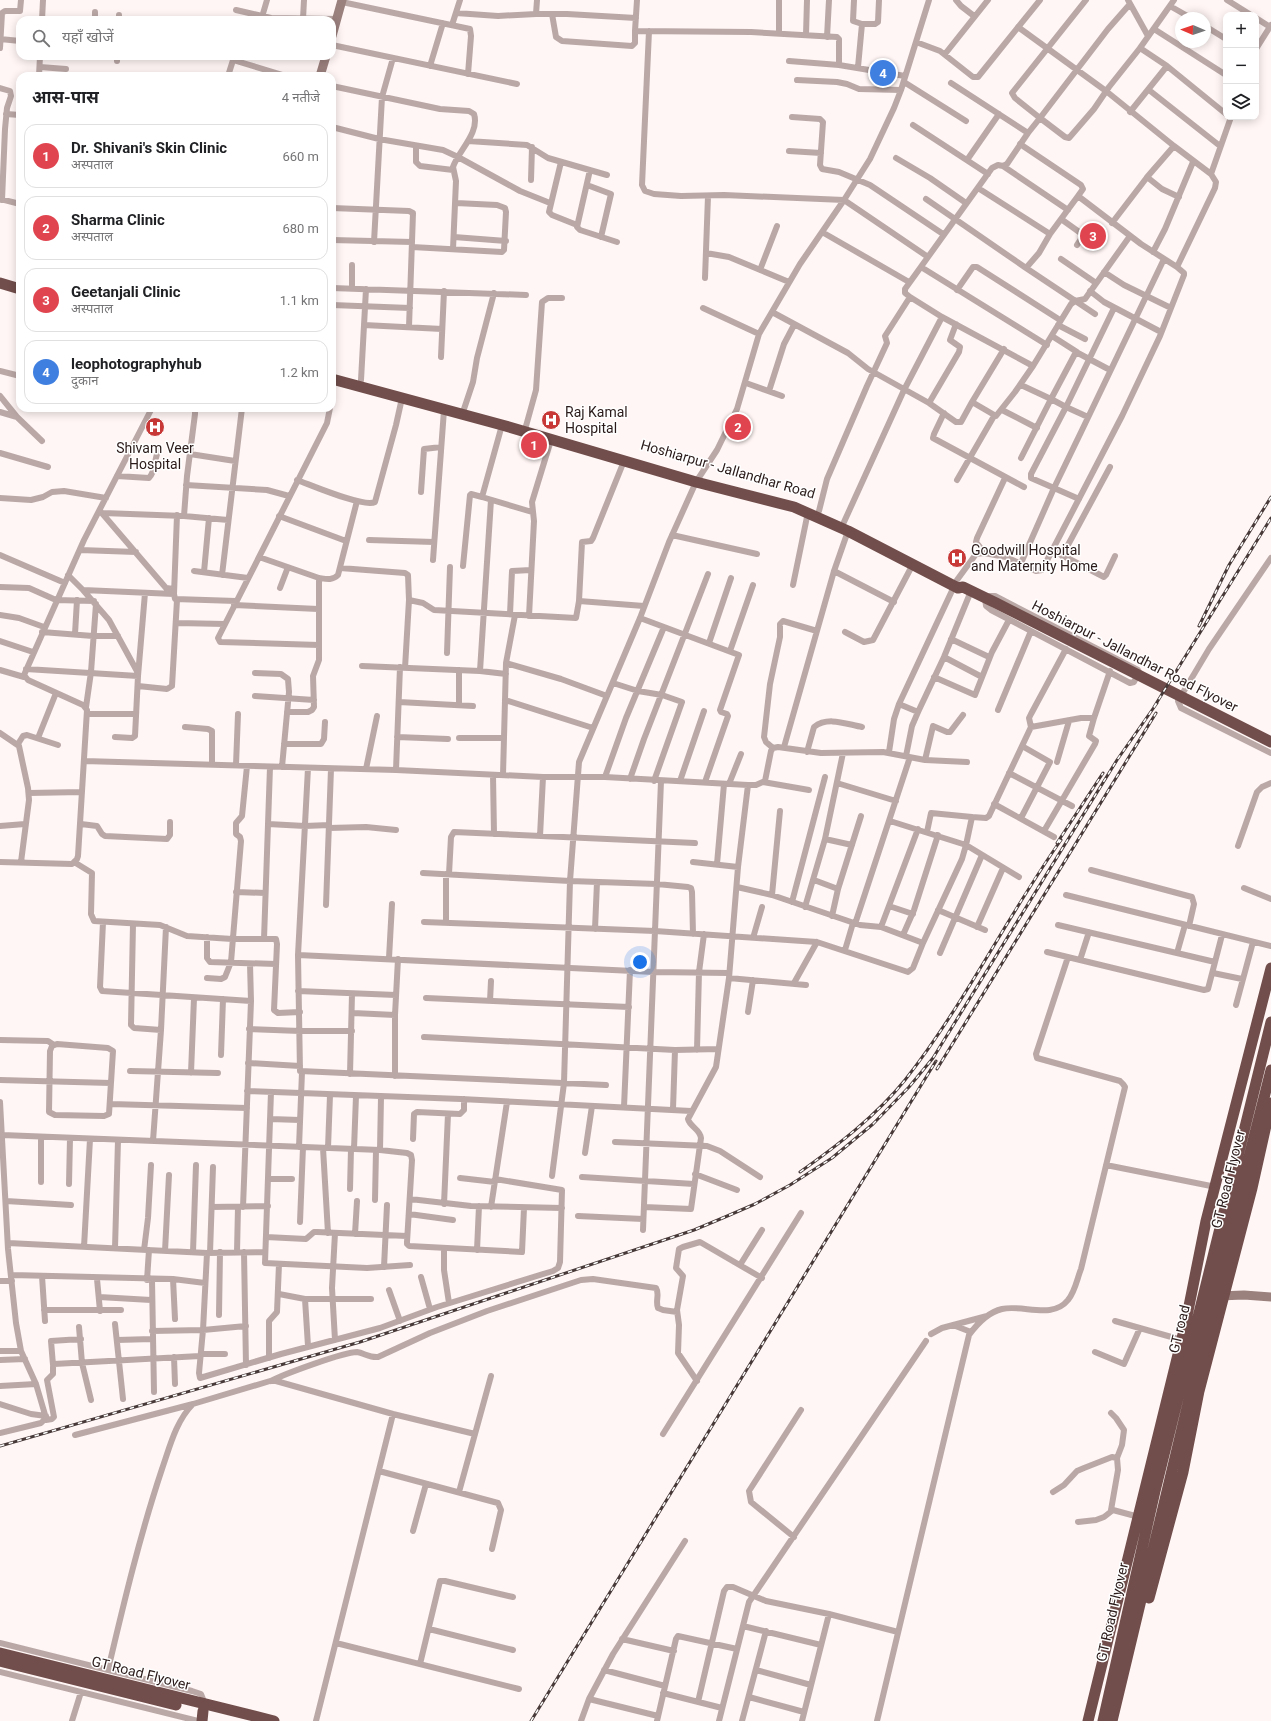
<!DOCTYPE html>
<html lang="hi">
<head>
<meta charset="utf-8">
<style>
  body { margin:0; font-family:Roboto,"Noto Sans Devanagari",sans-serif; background:#f6f6f6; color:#202124 }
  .controls { position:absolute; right:12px; top:12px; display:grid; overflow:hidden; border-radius:8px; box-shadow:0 2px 10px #0003 }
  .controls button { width:36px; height:36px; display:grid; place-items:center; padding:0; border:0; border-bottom:1px solid #e0e0e0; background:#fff; color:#202124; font:20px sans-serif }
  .compass { position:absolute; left:1175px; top:12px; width:36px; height:36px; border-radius:50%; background:#fff; box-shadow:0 2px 10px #0003; rotate:272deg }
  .you { position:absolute; left:640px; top:962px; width:14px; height:14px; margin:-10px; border:3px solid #fff; border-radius:50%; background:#1a73e8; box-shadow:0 0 0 6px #1a73e833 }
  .badge { display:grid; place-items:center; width:26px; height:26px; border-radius:50%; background:#c73837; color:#fff; font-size:13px; font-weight:700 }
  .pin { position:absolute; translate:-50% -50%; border:2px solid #fff; box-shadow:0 1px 4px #0006 }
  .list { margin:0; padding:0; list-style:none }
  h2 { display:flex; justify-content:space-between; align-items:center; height:52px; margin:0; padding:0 16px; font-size:17px }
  h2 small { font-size:13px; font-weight:400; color:#757577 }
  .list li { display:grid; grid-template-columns:26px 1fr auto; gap:12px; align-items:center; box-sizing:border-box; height:64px; margin:0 8px 8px; padding:0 8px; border:1px solid #e0e0e0; border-radius:12px }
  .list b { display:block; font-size:15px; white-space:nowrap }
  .list p { margin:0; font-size:13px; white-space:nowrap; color:#757577 }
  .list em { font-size:13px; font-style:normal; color:#757577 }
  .icon { flex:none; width:22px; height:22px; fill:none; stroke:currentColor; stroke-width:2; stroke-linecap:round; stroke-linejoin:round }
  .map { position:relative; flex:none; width:1271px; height:1721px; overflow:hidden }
  .search { position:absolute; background:#fff; box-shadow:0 2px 10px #0003; left:16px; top:16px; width:320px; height:44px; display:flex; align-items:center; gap:10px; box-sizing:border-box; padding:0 14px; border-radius:12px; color:#757577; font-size:15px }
  .panel { position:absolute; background:#fff; box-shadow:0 2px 10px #0003; left:16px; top:72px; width:320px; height:340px; border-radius:12px }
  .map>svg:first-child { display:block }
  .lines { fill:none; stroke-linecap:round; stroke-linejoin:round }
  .street { stroke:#baa8a6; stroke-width:6 }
  .secondary { stroke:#9b817e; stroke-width:9 }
  .highway { stroke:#714e4b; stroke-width:11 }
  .rail-casing { stroke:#473938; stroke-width:3 }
  .rail { stroke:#fff; stroke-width:1.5; stroke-dasharray:4.5; stroke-linecap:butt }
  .labels { text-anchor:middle; stroke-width:3; stroke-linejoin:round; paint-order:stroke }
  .poi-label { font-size:14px; fill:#2a1b1a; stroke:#fff; text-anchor:start }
  .street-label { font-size:14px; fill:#2a1b1a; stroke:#fff }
</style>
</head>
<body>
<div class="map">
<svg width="1271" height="1721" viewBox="0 0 1271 1721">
  <rect width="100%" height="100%" fill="#fff6f5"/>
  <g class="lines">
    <path class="street" d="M637,0l-2,31 116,1 86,5 2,2v26
      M854,0l-1,21 9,3 -4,43
      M956,0l5,6 13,10
      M1086,0l-74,93 3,5 25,20 68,-89 22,-25
      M1128,0l20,36
      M1227,0l24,15
      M342,2l128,27 1,7 -3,38
      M1170,6l21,12
      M236,10l35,8 66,1
      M456,13l42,3 38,-2h31l69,4
      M536,14l1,-14
      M552,14l4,23 6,4 70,5 3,-3v-12
      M262,17l5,-17
      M1256,18l14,9
      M303,19l1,-19
      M42,20l1,-20
      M95,20v-8
      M119,20v-5
      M862,24h13l3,-2 1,-22
      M452,25l8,-25
      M1205,26l21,13
      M1018,27l88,64 68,55
      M1154,29l72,46
      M649,31l-7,154 3,6 9,3 27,2 43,-1 120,5 84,57
      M779,33v-33
      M806,35l1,-35
      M827,37l2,-37
      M0,39l20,2
      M916,42l24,9 33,26h5l62,-77
      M332,45l185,39
      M0,48l2,-35 3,-2h15l1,-11
      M1140,48l27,18 59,48
      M1256,49l15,-24
      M945,54l43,-54
      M233,60l53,16
      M117,61v-5
      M789,61l50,4 66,11
      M430,66l13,-43
      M40,67l26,2
      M39,76l1,-20
      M228,76l6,-19
      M797,80l40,2 10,2 12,5 42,1
      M904,82l62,39
      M951,83l77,50
      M332,86l108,23 29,2 5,3c6,19 -16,37 -21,53l3,14 -3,68
      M0,88l10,3 1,5 -4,12 -2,21 -3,71
      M1149,90l71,56
      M1130,112l37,-46
      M6,114l14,1
      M792,117l28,2 3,3 -3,43 2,4 17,3 31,13 73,49
      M913,125l75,49
      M332,127l47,12 64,11 15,7 62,34 30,12
      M468,141l59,4 21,13 59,17
      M1020,144l61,41 2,4 -5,7
      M416,146v16l4,4 33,4
      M789,151l32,2
      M896,158l34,20 36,25
      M967,160l32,-46
      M561,162l-12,50 3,3 25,10
      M1003,166l65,44
      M590,170l-13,57 3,3 37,12
      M1147,177l15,12 17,8
      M531,180l1,-33
      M587,185l24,9 -10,43
      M978,188l72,46 28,-38 63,48 36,23
      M0,199l20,5
      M926,199l100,69 13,-15 11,-19
      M332,208l77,3 4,2 -4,114
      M1061,219l21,15 -1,5 -4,6
      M1112,223l36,-47 26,-30 37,28
      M822,232l87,50
      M454,237l52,4
      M332,240l80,2
      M374,242l8,-145 11,-39
      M412,247l90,5 2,-2 2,-38 -1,-4 -8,-3 -41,-2
      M1153,252l12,-23 28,-67
      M706,253l23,4 60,25
      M1061,259l35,24
      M921,267l126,78
      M1026,268l69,46
      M760,270l17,-44
      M1104,272l20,13 47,23
      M705,278l3,-82
      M332,288l194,7
      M352,288v-23
      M957,290l16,-23h4l83,53
      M1090,291l14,11 57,30
      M910,297l32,20 91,49
      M332,305l78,3
      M703,308l56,26
      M772,312l76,41 20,16 61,34 27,19h5l11,-20 24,14 19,-24 18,-26 38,-62 4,-3 10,-2 45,-63
      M364,325l78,4
      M1058,325l27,14
      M1052,336l25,16
      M441,357l3,-66
      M1110,370l-34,-18 -25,47 15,8 48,-99
      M0,371l20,5
      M361,380l5,-91
      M746,383l36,13
      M769,391l15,-47 10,-19
      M0,396l17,21 25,24
      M972,402l32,-53
      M929,403l30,-51 1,-5 -10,-7 6,-16
      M464,409l9,-27 4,-24 17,-65
      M1002,410l35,18
      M0,412l17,5
      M944,413l-10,21 -1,4 91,49
      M1088,417l-22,-10 -35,67v4l23,10c37,-76 73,-152 110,-229
      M502,425l-20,72 50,15
      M526,426l10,-36 6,-88 6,-4h14
      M0,453l48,14
      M190,454l45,7
      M1021,458l30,-59 -30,-14
      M117,476l32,2c7,-7 5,-20 10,-29
      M297,480c14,5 67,28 78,22l21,-77 6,-27
      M957,480l37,-64
      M186,485l81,5 22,6
      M421,492l3,-43 17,-2
      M0,498l31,2 12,-3 9,-5 12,-1 42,7
      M819,511l8,-32 40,-93 20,-43 -2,-7 25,-39 -5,-4v-4l87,-121 6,-3 5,1 4,-2 21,-31 12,-15 25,19 4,1 25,-29 15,-22 31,-39 34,-48
      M101,512l65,76 8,1
      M103,513l81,3 44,4
      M177,515l-3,79 1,5 61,2
      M184,516l3,-40 8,-62v-6
      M279,516l67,25
      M844,522l60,-132 38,-73
      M672,535l85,19
      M369,540l65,2
      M80,550l56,2
      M1052,550l52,27 2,-2 9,-19
      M980,553v-6l-4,-5 1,-4 28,-60
      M0,555l65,28
      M1062,556l48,-89
      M259,557l60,21c7,1 13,3 19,-3l19,-74
      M1271,558l-62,91 -31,52 3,7 90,45
      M433,560l11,-150
      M1021,563l33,-75 25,11
      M463,566l7,-71 1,-1 11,3
      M340,568l65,5 3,2 1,25 -4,68
      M194,571l54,7
      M834,571l60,31
      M204,572l5,-54
      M68,575l15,15 91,4
      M222,575l20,-167
      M793,585l15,-73
      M0,587l29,1 27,12 38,1
      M280,588l8,-21
      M83,590l26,30 29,53
      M990,596h5l143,74 1,2 -5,10 -4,1 -139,-73 -5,-4 -1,-8z
      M409,600l14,3 11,7 142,8 3,-17 3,-59 9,-1 2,-3 31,-77
      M579,601l65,5
      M234,605l84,4
      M510,614l2,-43 19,-1
      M0,615l19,3 25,9
      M529,616l5,-95 -2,-19 19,-62
      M640,618l99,37 -19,55 1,2 6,2 1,2 -23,66
      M177,623l48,1
      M42,632l51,4h25
      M845,632l19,10 9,-2 40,-76
      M75,634l2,-34
      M951,639l38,18
      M0,641l33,11
      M709,643l22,-65
      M319,645l-99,-3 -2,-4 109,-215 3,-15
      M730,651l23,-66
      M447,653l3,-86
      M944,657l38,20
      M506,663l55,16 46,17
      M362,666l118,5 26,3
      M26,669l112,7
      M0,670l24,7
      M480,671l11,-171
      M255,673l26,1 7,5 1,13 -7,75
      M934,677l41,18 17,-43 17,-32
      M613,683l25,8 24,4 20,7 -28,79
      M138,686l29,3 5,-3 5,-86
      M255,696l59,4
      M505,700l88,28
      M399,702l74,4
      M899,704l19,8
      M459,705v-35
      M86,707l5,-35 5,-68
      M998,710l33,-79
      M287,712h21l4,-2 2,-3 -1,-31 6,-16v-82
      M88,714h47
      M185,727l23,2 4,2v33
      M1031,727l-2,-9 2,-4 35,-65
      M0,733l19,13 9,42 1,12 -8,62
      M115,737l17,1 3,-2 3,-60 7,-83
      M397,737l51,2
      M38,738l18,-45
      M459,738h45
      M18,744l5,-8 4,-1 31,10
      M284,744h37l3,-5 1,-17
      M784,747l50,-176 14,-40
      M773,748l-7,-6 -2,-5 6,-53 10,-47v-13l3,-3 34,10
      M807,752l7,-25c14,-11 32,-3 48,0
      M889,752l5,-33 5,-15 58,-124 19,-26 8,-1 22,4 30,14 6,-1 80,-154 38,-80 24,-61v-2l-7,-6 38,-79 1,-6 -5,-8 20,-57
      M906,756l6,-30 6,-14 26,-55 27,-66
      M925,760l8,-34 14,6h3l13,-17
      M84,761l312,9 147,7h62l143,8h8l9,-4 6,-30 2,-3 5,-1 43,6 62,-1 42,8 42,2
      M1057,762l12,-41
      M236,765l2,-51
      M308,768l-10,187 2,116 306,14
      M366,769l11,-53
      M396,770l4,-103
      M1009,773l63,33
      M493,775l1,59
      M503,775l3,-112 9,-48
      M605,777l21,-59 38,-91
      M630,779l14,-40 64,-165
      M680,781l24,-70
      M763,782l46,8
      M837,783l59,18
      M729,784l12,-30
      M29,793l53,-1
      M994,804l60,33
      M972,817l14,1 3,-2 42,-89 50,-9h13l16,-47
      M1021,818l29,-56 -28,-16
      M890,821l76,24 -4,14 -39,84
      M81,824l16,2 5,8 3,2 62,3 3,-4v-13
      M268,824l37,2 24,-1
      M0,826l25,-2
      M329,828l37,-1 30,3
      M1044,831l51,-87 1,-3 -7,-5 5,-18
      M927,832l4,-19 41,4 -6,28 53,32
      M540,836l3,-59
      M825,839l27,6
      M1238,846l19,-54 5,-5 9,-4
      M0,862l72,2 5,-5 1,-3 9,-146 -4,-5 -55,-25 -4,-5 60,-135 68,-132
      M74,862l18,11 -1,41 3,7 66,4 27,11 45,3h44l1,5 -3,66 4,3 22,-1
      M693,862l45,5
      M717,864l7,-80
      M1091,870l101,27 2,7 -5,22
      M423,873l147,8 87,3 31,3 3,1 1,4 1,42
      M446,874v49
      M449,874l2,-37 3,-5 241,11
      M814,880l24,9 -6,27
      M1244,888l27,11
      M838,889l23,-73
      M236,892l29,1
      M772,895l8,-84
      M1066,895l205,51
      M792,902l33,-125
      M326,905l5,-136
      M889,906l24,8
      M805,907l20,-68 18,-86
      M938,910l47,20
      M103,922l-3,65 2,4 149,10
      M424,922l231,9 162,11 91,30 5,-4 10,-25 -42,-16 -21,-2 -88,-30 -35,-8
      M133,924l-2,101 3,3 27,2
      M855,924l55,-167
      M1058,925l157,37
      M881,927l37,-98
      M977,927l26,-59
      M595,929l2,-47
      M903,935l11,-25 24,-75
      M207,937v21l3,4 66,2
      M753,938l9,-31
      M264,939l6,-172
      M845,950l8,-27
      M1047,952l157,38 4,-1 14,-54
      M940,953l42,-98
      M1177,953l8,-28
      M298,955l356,17 75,1
      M389,958l3,-54
      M1080,960l9,-28
      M1213,973l29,6
      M207,978l14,1 4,-2 6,-15 10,-121 -1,-4 -4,-3v-11l6,-7 5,-50
      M729,978l77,7
      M794,983l23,-41
      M298,991l98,4
      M426,998l203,9
      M490,1001l1,-20
      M1236,1005l17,-63
      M748,1012l5,-32
      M353,1013l42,2
      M249,1029l51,2h52
      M424,1037l251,13 43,-1
      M0,1040l48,1 6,4
      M57,1044l51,4 5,3 -4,63 -5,2 -49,-1 -6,-3 1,-61 2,-5z
      M697,1050l2,-78 5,-38
      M221,1055l2,-56
      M248,1063l52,3
      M130,1071l88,2
      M191,1073l3,-75
      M350,1074l2,-80
      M395,1076v-61l3,-56
      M0,1080l111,3
      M247,1091l214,8 230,12
      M271,1092l-6,171 102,5 43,-3
      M0,1102l8,147 8,74 5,28 15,33 10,34 -5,5 -41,10
      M111,1104l136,4
      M624,1107l6,-137
      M673,1109l2,-59
      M270,1119l30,1
      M2,1135l378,15 27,3 4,2 1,5 -5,82v2l2,2 113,6 2,-44
      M41,1137v45
      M413,1139l1,-25 3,-2 43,2 4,-4v-11
      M153,1141l8,-111 5,-103
      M615,1142l92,4 13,5 40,26
      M299,1147l3,-75
      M323,1148l5,85
      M328,1148l2,-53
      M354,1149l2,-53
      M380,1150l1,-53
      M585,1153l7,-47
      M1106,1165l110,22
      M695,1174l42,16
      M552,1176l12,-93 6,-202 9,-119 61,-144 29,-76 27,-60 21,-32 20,-41 22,-75 41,-70 44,-64 26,-41 24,-51 7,-18 28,-90
      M582,1177l112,7
      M460,1178l35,4
      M269,1179h23
      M69,1184l1,-46
      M350,1189l1,-40
      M410,1199l61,7 91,2
      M375,1200l1,-50
      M6,1201l65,4
      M444,1204l4,-90
      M212,1207l56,-1
      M243,1207l8,-206 -1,-37
      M491,1207l16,-105
      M644,1207l47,2 10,-71c-1,-9 -11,-11 -13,-19l28,-52 13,-89 9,-111 10,-82
      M409,1214l44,6
      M578,1216l65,3
      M300,1222l3,-75
      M643,1230l18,-449
      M335,1233l-3,55 3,52
      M355,1234l2,-33
      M266,1237l40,2 8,-7h3l90,4
      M8,1243l199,10 58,-1
      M84,1247l6,-108
      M115,1248l3,-108
      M444,1248v22l5,33
      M144,1250l4,-32 3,-53
      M477,1250l2,-44
      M165,1251l4,-76
      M193,1252l3,-87
      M237,1252l1,-45
      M244,1252l2,113
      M207,1253l-4,77 -4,43 1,5 81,-24 99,-26 57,-21 116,-36 5,-3 2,-6 2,-72 -67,-11
      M210,1253l3,-86
      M740,1265l22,-35
      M384,1267l3,-62
      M12,1275l161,4 32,4
      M42,1276l3,45
      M421,1277l9,32
      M97,1279l3,32
      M173,1279l2,40
      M147,1280l2,-30
      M152,1280l2,112
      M0,1281h12
      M389,1290l11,31
      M279,1294l26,5h66
      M99,1297l52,3
      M305,1299l3,47
      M44,1310h77
      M219,1315l1,-63
      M1115,1321l67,19
      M115,1324l8,75
      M953,1325l18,7
      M79,1327l3,36 9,37
      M152,1331l51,-1 43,-4
      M931,1334l11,-6 45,-12
      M117,1340l35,-1
      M0,1351h21
      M1095,1352l29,12 16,-36
      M201,1354h24
      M174,1357l1,27
      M269,1358v-37l8,-9 2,-48
      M0,1360l25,-1
      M53,1365l-2,-24 30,-2
      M271,1381c13,-7 73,-29 86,-29 7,1 13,6 21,5l52,-24 57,-22 94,-31 12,-1 63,9c4,6 -1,13 2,20l5,2 14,2
      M697,1381l-19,-28 1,-28 -2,-15 6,-34 -7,-8 3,-19 4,-2 17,-5 62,36
      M0,1386l36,-2
      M0,1404l31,10 15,2
      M1111,1413l5,5 8,12 -2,15 -5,13
      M46,1420l6,-1 2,-2 -7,-37 6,-6v-7l1,-3 146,-8
      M663,1434l138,-221
      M75,1435l118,-31
      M379,1471l119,32 3,7 -9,39
      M459,1492l32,-116
      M1053,1492l11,-7 13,-14 7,-3 28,-11 5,1 1,12 -7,40
      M1078,1522l18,-2 8,-3 9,-7 26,7
      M413,1531l13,-47
      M794,1537l-43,-35 -2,-11 52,-81
      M743,1626l78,19
      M429,1629l84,21
      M622,1639l52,12
      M0,1643l192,48 9,3 4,10
      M336,1643l183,46
      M420,1664l20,-83h5l68,16
      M108,1670c16,-68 32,-135 54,-201 8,-23 14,-48 31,-65l77,-23h6l117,33 82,20
      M604,1670l61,16
      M756,1670l55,15
      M0,1672l198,49
      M663,1693l59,15
      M749,1697l55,15
      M589,1699l69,17
      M698,1702l26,-111 3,-4h6l33,14 63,13 69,18
      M72,1721l9,-29
      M316,1721l77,-307
      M581,1721l8,-22 24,-45 72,-113
      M657,1721l19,-82 2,-3 59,13
      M719,1721l30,-119 177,-261
      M742,1721l24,-90
      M802,1721l27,-107
      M877,1721l92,-386c8,-11 20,-23 33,-26 21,-5 50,11 66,-9 7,-8 9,-21 13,-31l44,-182 -2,-3 -3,-3 -83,-23 -1,-4 32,-97"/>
    <path class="secondary" d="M332,36l10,-36
      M320,76l6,-20
      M1219,1296l25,-1 27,2"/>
    <path class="highway" d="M0,283l20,6
      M332,379l170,46 194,57 98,25 54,24 110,57 5,-1 33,16 275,139
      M1149,1598l34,-126 16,-81 53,-203 19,-85
      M0,1653l274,68
      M0,1661l176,44
      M202,1721l1,-10
      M1088,1721l97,-395 21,-105 65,-253
      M1103,1721l52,-230 116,-469
      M1112,1721l102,-426 57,-225"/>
    <defs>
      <path id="rail" d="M1199,626l30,-61 42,-68
        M1154,707l117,-189
        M1057,843l46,-70
        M937,1069l219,-356
        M800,1172c38,-27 76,-56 105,-92 59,-75 101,-162 156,-240
        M0,1446l360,-104 334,-112 31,-13 30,-13 35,-19 42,-27 41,-34 36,-37 24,-29 184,-298 40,-57
        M531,1721l405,-660"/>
    </defs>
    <use href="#rail" class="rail-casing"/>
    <use href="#rail" class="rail"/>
  </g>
  <defs>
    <symbol id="hospital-disc" viewBox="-11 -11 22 22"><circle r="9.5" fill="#c73837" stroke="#fff"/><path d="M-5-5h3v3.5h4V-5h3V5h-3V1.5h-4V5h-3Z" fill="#fff"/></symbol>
  </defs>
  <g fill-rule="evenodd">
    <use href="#hospital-disc" x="540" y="409" width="22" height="22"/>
    <use href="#hospital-disc" x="144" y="416" width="22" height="22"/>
    <use href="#hospital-disc" x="946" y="547" width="22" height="22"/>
  </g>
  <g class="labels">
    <g class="poi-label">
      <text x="565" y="417">Raj Kamal<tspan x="565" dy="16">Hospital</tspan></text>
      <text x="155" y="453" text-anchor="middle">Shivam Veer<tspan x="155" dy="16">Hospital</tspan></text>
      <text x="971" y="555">Goodwill Hospital<tspan x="971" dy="16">and Maternity Home</tspan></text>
    </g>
    <g class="street-label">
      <text transform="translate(728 469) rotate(16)" y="5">Hoshiarpur - Jallandhar Road</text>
      <text transform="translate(1135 656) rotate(27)" y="5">Hoshiarpur - Jallandhar Road Flyover</text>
      <text transform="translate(1228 1179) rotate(-76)" y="5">GT Road Flyover</text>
      <text transform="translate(1179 1329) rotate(-76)" y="5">GT road</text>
      <text transform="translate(1112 1612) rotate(-77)" y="5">GT Road Flyover</text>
      <text transform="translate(141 1673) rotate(14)" y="5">GT Road Flyover</text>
    </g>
  </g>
</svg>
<div class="controls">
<button>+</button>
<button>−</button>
<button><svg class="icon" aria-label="layers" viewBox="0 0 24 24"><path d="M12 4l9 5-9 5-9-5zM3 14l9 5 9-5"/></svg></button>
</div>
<svg class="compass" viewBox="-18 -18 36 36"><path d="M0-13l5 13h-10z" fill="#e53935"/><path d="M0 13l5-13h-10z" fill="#757577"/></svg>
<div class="you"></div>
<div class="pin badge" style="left:534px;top:445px;background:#e0444e">1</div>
<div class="pin badge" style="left:738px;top:427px;background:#e0444e">2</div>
<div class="pin badge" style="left:1093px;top:236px;background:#e0444e">3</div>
<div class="pin badge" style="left:883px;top:73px;background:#3f7fe0">4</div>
<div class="search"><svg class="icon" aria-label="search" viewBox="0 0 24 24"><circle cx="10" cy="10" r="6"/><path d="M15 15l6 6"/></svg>यहाँ खोजें</div>
<section class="panel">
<h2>आस-पास<small>4 नतीजे</small></h2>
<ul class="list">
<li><span class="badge" style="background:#e0444e">1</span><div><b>Dr. Shivani's Skin Clinic</b><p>अस्पताल</p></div><em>660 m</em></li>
<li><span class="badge" style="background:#e0444e">2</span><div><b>Sharma Clinic</b><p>अस्पताल</p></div><em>680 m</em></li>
<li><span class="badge" style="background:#e0444e">3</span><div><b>Geetanjali Clinic</b><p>अस्पताल</p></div><em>1.1 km</em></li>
<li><span class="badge" style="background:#3f7fe0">4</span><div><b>leophotographyhub</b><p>दुकान</p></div><em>1.2 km</em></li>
</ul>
</section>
</div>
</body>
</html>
